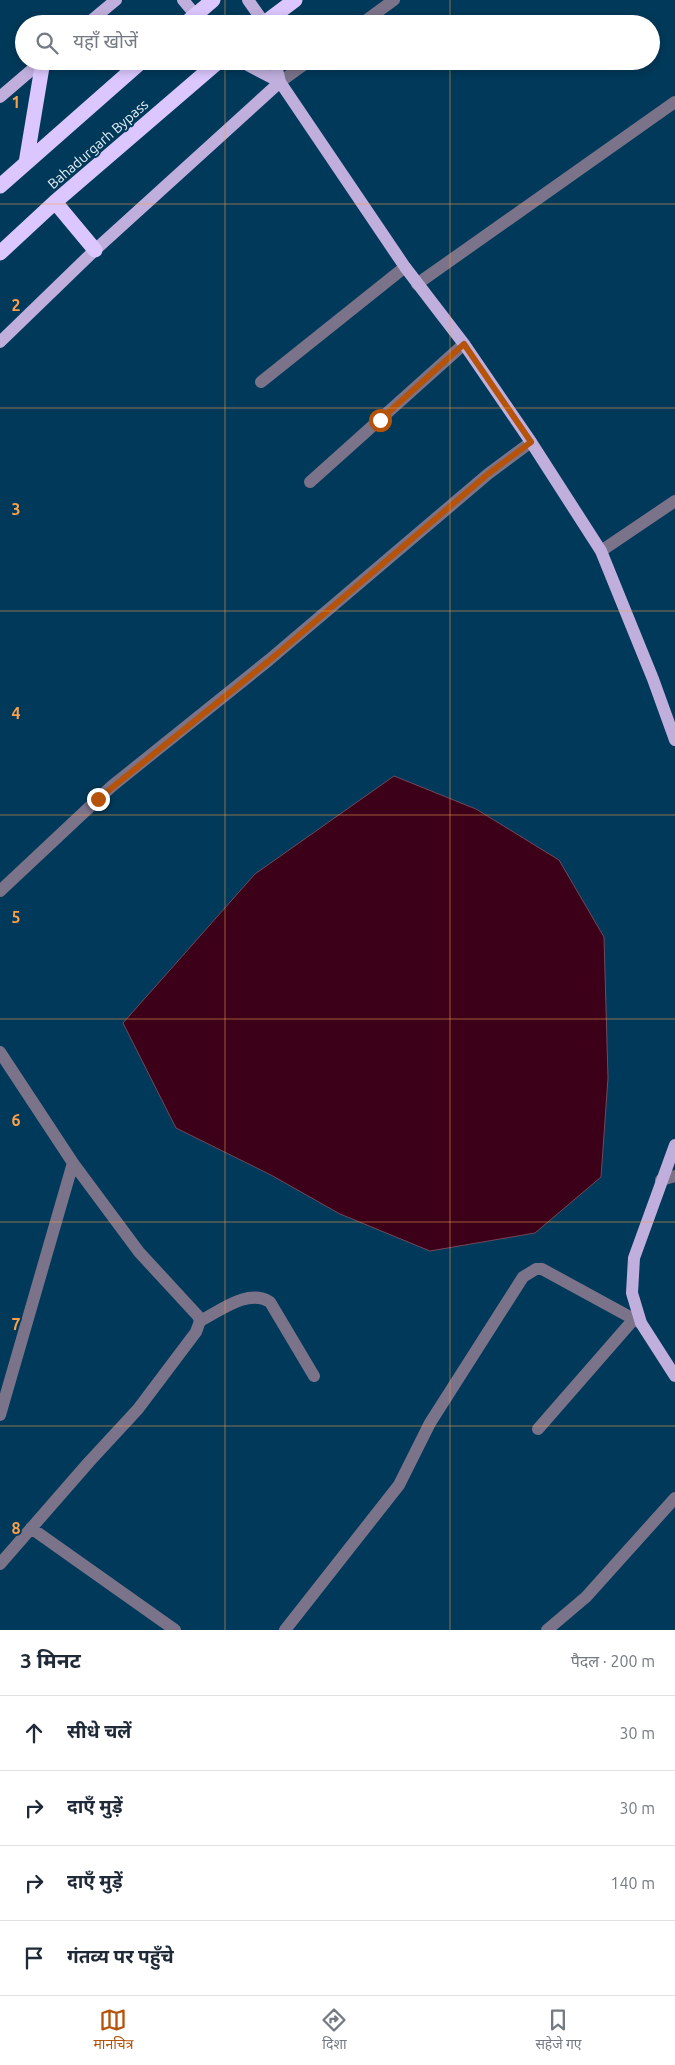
<!DOCTYPE html>
<html lang="hi">
<head>
<meta charset="utf-8">
<style>
  body { margin:0; font-family:Ubuntu,"Noto Sans Devanagari",sans-serif; background:#f2f2f3; color:#1f2937 }
  .stop { position:absolute; width:15px; height:15px; margin:-11px; border:4px solid #b45309; border-radius:50%; background:#fff }
  .stop.end { background:#b45309; border-color:#fff; box-shadow:0 1px 5px #0008 }
  .list { margin:0; padding:0; list-style:none }
  h2 { display:flex; justify-content:space-between; align-items:center; height:65px; margin:0; padding:0 20px; font-size:21px }
  h2 small { font-size:16px; font-weight:400; color:#747a83 }
  .list li { display:grid; grid-template-columns:32px 1fr auto; gap:15px; align-items:center; box-sizing:border-box; height:75px; padding:0 20px; border-top:1px solid #e0e1e3 }
  .list b { display:block; font-size:19px; white-space:nowrap }
  .list em { font-size:16px; font-style:normal; color:#747a83 }
  .icon { flex:none; width:28px; height:28px; fill:none; stroke:currentColor; stroke-width:2; stroke-linecap:round; stroke-linejoin:round }
  .map { position:relative; flex:none; width:675px; height:1630px; overflow:hidden }
  .search { position:absolute; background:#fff; box-shadow:0 2px 8px #0003; left:15px; right:15px; top:15px; height:55px; display:flex; align-items:center; gap:12px; box-sizing:border-box; padding:0 18px; border-radius:28px; color:#747a83; font-size:19px }
  .sheet { height:365px; background:#fff }
  nav { display:flex; justify-content:space-around; align-items:center; box-sizing:border-box; height:70px; border-top:1px solid #e0e1e3; background:#fff; font-size:14px; color:#747a83 }
  nav a { display:grid; justify-items:center; gap:2px }
  nav .on { color:#b45309 }
  .map>svg:first-child { display:block }
  .water { fill:#3c0019; stroke:#70495c }
  .lines { fill:none; stroke-linecap:round; stroke-linejoin:round }
  .minor { stroke:#7b7389; stroke-width:12 }
  .major { stroke:#c0afdd; stroke-width:12 }
  .highway { stroke:#dbc7fe; stroke-width:15 }
  .route { stroke:#b45309; stroke-width:6 }
  .grid { fill:none; stroke:#f8a04b; stroke-width:1; stroke-opacity:0.55 }
  .labels { text-anchor:middle; stroke-width:4; stroke-linejoin:round; paint-order:stroke }
  .street-label { font-size:14px; fill:#e8f2fa; stroke:#003959 }
  .grid-label { font-size:16px; text-anchor:middle; font-weight:bold; fill:#f8a04b; stroke:#003959; stroke-width:4; stroke-linejoin:round; paint-order:stroke }
</style>
</head>
<body>
<div class="map">
<svg width="675" height="1630" viewBox="0 0 675 1630">
  <rect width="100%" height="100%" fill="#003959"/>
  <path class="water" d="M394,776l82,33 83,51 45,77 4,141 -7,99 -66,56 -105,18 -90,-37 -69,-39 -95,-47 -53,-105 132,-149z"/>
  <g class="lines">
    <path class="minor" d="M361,24l33,-24
      M280,82l29,-21
      M417,284l258,-182
      M261,382l144,-115
      M310,482l154,-138
      M601,551l74,-50
      M0,891l112,-105 157,-126 219,-186 43,-32
      M0,1052l73,111 66,89 59,64 2,5 -4,11 -58,77 -49,53 -89,102
      M661,1180l14,-4
      M200,1321c20,-10 48,-33 70,-19l44,74
      M0,1415l73,-252
      M538,1429l96,-110
      M31,1528l144,102
      M285,1630l114,-145 31,-62 93,-146 13,-8h6l99,54
      M547,1630l39,-33 89,-99"/>
    <path class="major" d="M183,0l20,24
      M248,0l17,24
      M87,24l29,-24
      M240,61l40,21
      M275,61l5,21 125,185 59,77 67,98 70,109 52,128 22,61
      M0,97l42,-36
      M0,342l95,-92 185,-168
      M675,1145l-41,113 -2,35 9,30 34,53"/>
    <path class="highway" d="M185,24l28,-24
      M263,24l32,-24
      M26,163l17,-102
      M0,186l142,-125
      M55,202l40,48
      M0,253l55,-51 164,-141"/>
  </g>
  <g class="lines">
    <path class="route" d="M98,799l172,-139 218,-186 43,-32 -67,-98 -84,76"/>
  </g>
  <path class="grid" d="M225,0v24M450,0v24M225,61v1569M450,61v1569M0,204h675M0,408h675M0,611h675M0,815h675M0,1019h675M0,1222h675M0,1426h675"/>
  <g class="labels">
    <g class="street-label">
      <text transform="translate(98 144) rotate(-41)" y="5">Bahadurgarh Bypass</text>
    </g>
  </g>
  <g class="grid-label">
    <text x="16" y="108">1</text>
    <text x="16" y="311">2</text>
    <text x="16" y="515">3</text>
    <text x="16" y="719">4</text>
    <text x="16" y="923">5</text>
    <text x="16" y="1126">6</text>
    <text x="16" y="1330">7</text>
    <text x="16" y="1534">8</text>
  </g>
</svg>
<div class="stop" style="left:380px;top:420px"></div>
<div class="stop end" style="left:98px;top:799px"></div>
<div class="search"><svg class="icon" aria-label="search" viewBox="0 0 24 24"><circle cx="10" cy="10" r="6"/><path d="M15 15l6 6"/></svg>यहाँ खोजें</div>
</div>
<section class="sheet">
<h2>3 मिनट<small>पैदल · 200 m</small></h2>
<ul class="list">
<li><svg class="icon" aria-label="ahead" viewBox="0 0 24 24"><path d="M12 20V5M6 11l6-6 6 6"/></svg><div><b>सीधे चलें</b></div><em>30 m</em></li>
<li><svg class="icon" aria-label="right" viewBox="0 0 24 24"><path d="M7 20v-9h11M14 6l5 5-5 5"/></svg><div><b>दाएँ मुड़ें</b></div><em>30 m</em></li>
<li><svg class="icon" aria-label="right" viewBox="0 0 24 24"><path d="M7 20v-9h11M14 6l5 5-5 5"/></svg><div><b>दाएँ मुड़ें</b></div><em>140 m</em></li>
<li><svg class="icon" aria-label="arrive" viewBox="0 0 24 24"><path d="M6 21V4h12l-3 4 3 4H6"/></svg><div><b>गंतव्य पर पहुँचे</b></div></li>
</ul>
</section>
<nav>
<a class="on"><svg class="icon" aria-label="map" viewBox="0 0 24 24"><path d="M3 6l6-2 6 2 6-2v14l-6 2-6-2-6 2zM9 4v14M15 6v14"/></svg>मानचित्र</a>
<a><svg class="icon" aria-label="directions" viewBox="0 0 24 24"><path d="M12 3l9 9-9 9-9-9zM9 14v-3h6M13 9l2 2-2 2"/></svg>दिशा</a>
<a><svg class="icon" aria-label="saved" viewBox="0 0 24 24"><path d="M7 4h10v16l-5-4-5 4z"/></svg>सहेजे गए</a>
</nav>
</body>
</html>
